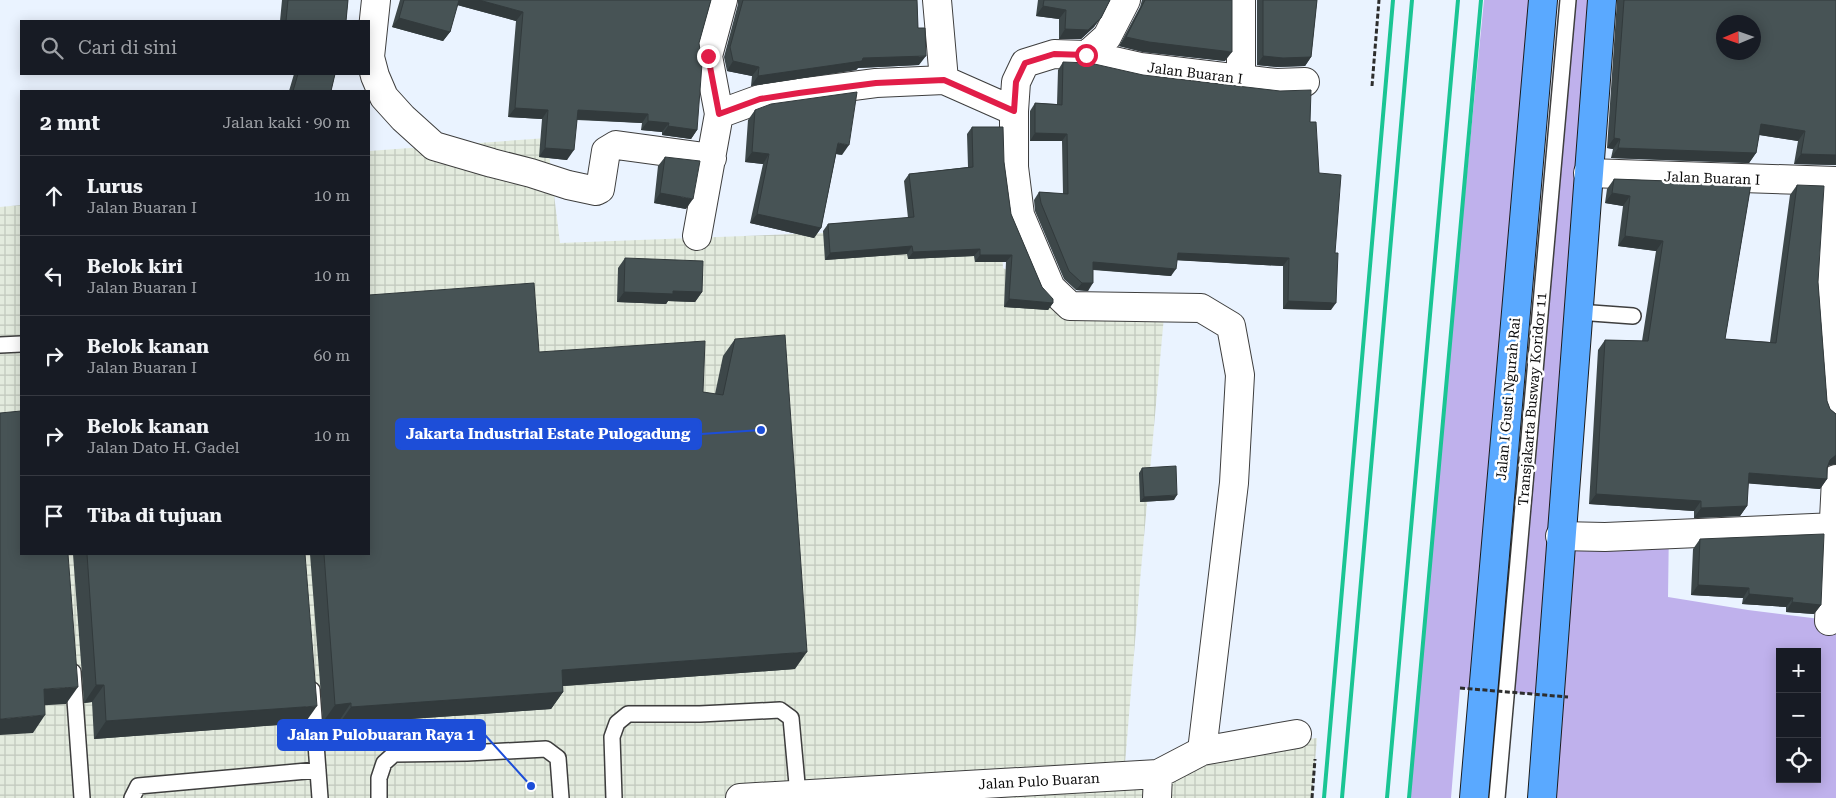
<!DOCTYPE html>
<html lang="id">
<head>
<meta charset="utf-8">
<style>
  body { margin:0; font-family:"Roboto Serif",serif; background:#242831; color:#f1f3f6 }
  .controls { position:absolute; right:15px; bottom:15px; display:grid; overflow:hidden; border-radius:0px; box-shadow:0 2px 12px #0003 }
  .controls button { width:45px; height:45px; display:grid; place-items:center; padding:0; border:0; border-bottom:1px solid #363941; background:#171b24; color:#f1f3f6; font:25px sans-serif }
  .compass { position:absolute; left:1716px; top:15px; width:45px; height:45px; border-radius:50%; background:#171b24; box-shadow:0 2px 12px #0003; rotate:268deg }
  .stop { position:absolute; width:15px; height:15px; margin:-11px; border:4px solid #e11d48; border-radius:50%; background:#fff }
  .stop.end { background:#e11d48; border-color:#fff; box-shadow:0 1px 5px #0008 }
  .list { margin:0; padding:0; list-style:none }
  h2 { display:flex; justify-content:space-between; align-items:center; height:65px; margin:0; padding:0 20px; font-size:21px }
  h2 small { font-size:16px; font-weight:400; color:#9ea1a6 }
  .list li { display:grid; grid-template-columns:32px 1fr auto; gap:15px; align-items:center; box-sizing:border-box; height:80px; padding:0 20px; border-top:1px solid #363941 }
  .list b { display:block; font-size:19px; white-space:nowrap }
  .list p { margin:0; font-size:16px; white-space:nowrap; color:#9ea1a6 }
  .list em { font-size:16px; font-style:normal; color:#9ea1a6 }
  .icon { flex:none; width:28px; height:28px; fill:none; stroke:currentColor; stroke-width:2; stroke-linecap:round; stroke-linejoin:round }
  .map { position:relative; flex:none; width:1836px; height:798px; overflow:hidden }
  .search { position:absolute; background:#171b24; box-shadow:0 2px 12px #0003; left:20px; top:20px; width:350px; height:55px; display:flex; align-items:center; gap:12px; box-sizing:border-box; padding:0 18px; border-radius:0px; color:#9ea1a6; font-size:19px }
  .panel { position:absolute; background:#171b24; box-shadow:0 2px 12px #0003; left:20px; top:90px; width:350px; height:465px; border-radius:0px }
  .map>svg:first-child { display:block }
  .industrial { fill:url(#industrial-grid) }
  .grass { fill:#bfb1ec; fill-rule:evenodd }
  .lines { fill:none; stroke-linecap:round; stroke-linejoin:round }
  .lane-casing { stroke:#3e3e3e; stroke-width:18 }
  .street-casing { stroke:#3e3e3e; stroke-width:30 }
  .primary-casing { stroke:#1c1c1c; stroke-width:30 }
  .path { stroke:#2d2d2d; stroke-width:3; stroke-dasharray:5 2.5; stroke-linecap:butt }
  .lane { stroke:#fff; stroke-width:15 }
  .street { stroke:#fff; stroke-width:28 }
  .primary { stroke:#5aa9ff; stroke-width:28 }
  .rail { stroke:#1ac594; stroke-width:4 }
  .path-bridge { stroke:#2d2d2d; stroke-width:3; stroke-dasharray:5 2.5; stroke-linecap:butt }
  .wall { fill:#3d4749 }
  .shaded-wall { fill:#323a3c }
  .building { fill:#475355; stroke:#323a3c; fill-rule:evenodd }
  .route { stroke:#e11d48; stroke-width:6 }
  .labels { text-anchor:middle; stroke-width:5; stroke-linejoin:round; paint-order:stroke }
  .street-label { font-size:14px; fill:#0b0b0b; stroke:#fff }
  .leader { fill:none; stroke:#1d4ed8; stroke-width:2 }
  .callout-dot { fill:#1d4ed8; stroke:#fff; stroke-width:2 }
  .callout { fill:#1d4ed8; stroke:#1d4ed8; stroke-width:2 }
  .callout-label { font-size:15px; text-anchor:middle; font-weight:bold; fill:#fff }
</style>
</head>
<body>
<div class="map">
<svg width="1836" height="798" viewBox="0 0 1836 798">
  <defs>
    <pattern id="industrial-grid" width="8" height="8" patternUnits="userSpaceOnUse" patternTransform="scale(1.25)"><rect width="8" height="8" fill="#e3ebde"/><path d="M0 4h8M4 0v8" fill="none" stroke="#c1c8bd"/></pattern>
  </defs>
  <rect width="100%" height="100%" fill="#eaf3ff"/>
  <path class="industrial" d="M547,138l13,105 441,-17 2,42 73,38 89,-1 -25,276 -16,195 78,-25 115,-13 -5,60h-1312v-591l21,-2v349h348v-403z"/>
  <path class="grass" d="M1484,0h59l-60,690 -23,-2 -9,110h-42l38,-423z
    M1568,0h34l-52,695 -46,-3z
    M1574,523l95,2 -1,72 80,13 88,11v177h-286zM1780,652h37v127h-37z"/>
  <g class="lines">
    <defs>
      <path id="lane" d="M1578,312l55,4
        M0,345l21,-1
        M73,672l9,126
        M312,690l8,108
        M132,798l6,-12 180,-16
        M379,798v-20l5,-15 10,-9 73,-1 79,-4 12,9 3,40
        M614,798l-2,-61 5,-14 11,-9h72l80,-4 11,8 7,77
        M1497,798l71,-798"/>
      <path id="street" d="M376,0l-6,57 5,19 9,21 19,21 31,28 58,17 39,10 37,12 28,6 4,-2 6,-38 10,-6 96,13
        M937,0l7,80
        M1126,0l-19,37 -20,18 53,12 136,16 29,-1
        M1087,55l-33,-1 -29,9 -9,19 -2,29v56l6,48 31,73 19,18 131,2 30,18 9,49 -6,108 -32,268
        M1241,79v-79
        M719,114l41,-15 39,-6 77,-10 68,-3 70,31
        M1588,173l248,8
        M1833,181l-6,110 9,119
        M697,236l22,-122 -11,-58 15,-56
        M1560,536l45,1 231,-10
        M1829,621l7,-142
        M740,798l418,-24 44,-23 95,-17
        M1157,798l1,-24"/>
      <path id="primary" d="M1474,798l69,-798
        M1542,798l60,-798"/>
    </defs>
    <use href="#lane" class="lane-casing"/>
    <use href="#street" class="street-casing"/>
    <use href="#primary" class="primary-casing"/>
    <path class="path" d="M1372,86l7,-86
      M1312,798l3,-39"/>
    <use href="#lane" class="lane"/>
    <use href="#street" class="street"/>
    <use href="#primary" class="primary"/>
    <path class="rail" d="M1324,798l69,-798
      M1342,798l70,-798
      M1387,798l71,-798
      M1409,798l72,-798"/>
    <path class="path-bridge" d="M1460,688l108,9"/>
  </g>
  <path class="wall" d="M282,0h66l-2,21h-66z
    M400,0h311l-12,43 -2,87 -6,9 -29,-4v-3l-21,-2 1,-7 -65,-3 -10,40 -28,-3 3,-38 -34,-2 8,-96 -59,-16 -7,27 -7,9 -51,-14z
    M738,0h179l2,65 -61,3 -2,2 -105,16 1,-10 -25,-5 -3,-14 14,-53z
    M1038,0h72l-16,27 -13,12h-22v-20l-23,-3z
    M1142,0h90l-7,61 -82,-9 -24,-6 21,-39z
    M1257,0h60l-6,57 -6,9 -28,1 -20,-2z
    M1617,0h219v165l-42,-1 4,-23 -39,-6 -3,18 -7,10 -138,-5 2,-9 -6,-1z
    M1063,62l247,60 9,51 16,80 -4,57 -48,-1v-43l-106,-6 -6,16 -78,-6 -5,21 -12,-1 -12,-11 -29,-68 -1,-11 5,-8 24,2 -1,-53h-32v-30l5,-8 22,1 1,-34z
    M294,74h41l-4,17h-42z
    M755,110l87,45 -6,-1 -15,74 -7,10 -64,-15 13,-59 -18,-2 3,-42z
    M972,127l32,35 7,52 31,73 11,16 -5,7 -44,-3 2,-45h-31l-1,-6 -66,3 -1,-5 -82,6 -2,-29 5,-7 80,-6 -4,-37 5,-7 59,-7 -1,-33z
    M665,157l21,52 -32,-6 4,-37z
    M1614,179l137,5 -26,155 45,3 20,-147 7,-10 21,97 9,119 3,8 6,5v50l-8,2 -1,13 -7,10 -72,-6 -1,23 -7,10 -46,2v-7l-105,-7 9,-154 7,-10 37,1 14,-90 -38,-5 5,-40 -18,-3 2,-14z
    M625,258l77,34 -7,10 -27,-1 -2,3 -49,-2 1,-34z
    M735,339l60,330 -232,17v6l-12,17 -212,15v-3l-16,1 -13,-168h59l170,-202 164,40 12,2 8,-38z
    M1142,468l32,32 -34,2 -1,-29z
    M1700,539l121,66 -7,9 -28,-2v-5l-44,-3 1,-6 -52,-3 2,-46z
    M73,554h232v169l-211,16 -2,-37 -8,1z"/>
  <path class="shaded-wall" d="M457,0h22l44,12 -7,9 -62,-17z
    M1043,6l23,4 -7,9 -23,-3z
    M399,18l51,14 -7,9 -51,-14z
    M1101,18l-7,9 -13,12h-22l6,-10z
    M1126,37l106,15 -7,9 -82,-9 -24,-6z
    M926,56l-7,9 -61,3 -2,2 -105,16 7,-10 105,-18z
    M1263,56l48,1 -6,9 -28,1 -20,-2z
    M733,61l26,6 -7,9 -25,-5z
    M515,108l33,2 -6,9 -34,-2z
    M578,110l70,4 -6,9 -71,-4z
    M648,121l21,2 -7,9 -21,-2z
    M1761,124l44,7 -7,10 -44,-7z
    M668,126l29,4 -6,9 -29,-4z
    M1035,133l32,1 -5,7h-32z
    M1614,138l6,1 -7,10 -6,-1z
    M838,143l11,2 -7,10 -11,-2z
    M545,148l29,2 -7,10 -28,-3z
    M1618,148l138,5 -7,10 -138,-5z
    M752,152l17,2 -6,10 -18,-2z
    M1801,154l35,1v10l-42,-1z
    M660,193l33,6 -7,10 -32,-6z
    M1612,193l18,3 -7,10 -18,-3z
    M757,214l64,14 -7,10 -64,-15z
    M1625,236l38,5 -7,10 -38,-5z
    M912,246l-5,8 -82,6 5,-7z
    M980,249l-6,7 -66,3 5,-7z
    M1178,253l111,5 -6,8 -111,-6z
    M980,255h32l-6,7h-31z
    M1093,262l83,7 -5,7 -84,-7z
    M1082,283h11l-5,8 -12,-1z
    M673,291l29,1 -7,10 -27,-1 -2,3 -49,-2 7,-10z
    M1009,299l44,4 -5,7 -44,-3z
    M1288,301l48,2 -5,7 -48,-1z
    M1836,455v9l-7,1 -6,5 7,-10z
    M1749,473l78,6 -7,10 -78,-6z
    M1596,494l105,7 -7,10 -105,-7z
    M1177,495l-3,5 -34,2 4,-5z
    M1747,506l-7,10 -46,2 7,-10z
    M1698,585l51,3 -6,10 -52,-3z
    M1749,594l44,4 -7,9 -44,-3z
    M1792,602l29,3 -7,9 -28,-2z
    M807,652l-12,17 -246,18 13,-17z
    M96,685h8l-12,17 -8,1z
    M78,687l-12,17 -34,2 12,-17z
    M563,692l-12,17 -212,15 12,-17z
    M351,703l-12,18 -16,1 12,-17z
    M317,706l-12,17 -211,16 12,-18z
    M45,715l-12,18 -33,2v-16z"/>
  <path class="building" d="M288,0h60l-2,21h-60z
    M404,0h55l-9,32 -51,-14z
    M479,0h232l-12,43 3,21 -5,66 -29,-4 1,-3 -21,-2v-7l-70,-4 -4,40 -29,-2 3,-38 -33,-2 8,-96z
    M743,0h174l1,28h7l1,28 -63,2 -1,3 -104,15 1,-9 -26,-6 -3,-14z
    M1044,0h66l-9,18 -13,12 -23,-1 1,-19 -23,-4z
    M1145,0h87v52l-83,-10 -23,-5z
    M1263,0h54l-6,57 -28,1 -20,-2z
    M1624,0h212v155l-35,-1 4,-23 -44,-7 -5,29 -138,-5 2,-9 -6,-1zM1724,22h30v30h-30z
    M1063,62l27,1 53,12 137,16 31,-1 -1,32h6l3,51 22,2 -6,78h3l-2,50 -48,-2 1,-43 -111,-5 -2,16 -83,-7v21h-11l-13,-12 -28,-68 -2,-11 29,2 -1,-60 -32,-1v-30l27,2z
    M298,74h37l-4,17h-38z
    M857,92l-8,53 -11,-2 -17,85 -64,-14 12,-60 -17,-2 3,-42 16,-6z
    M972,127h31l1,35 7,52 31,73 11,12v4l-44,-4 3,-44h-32v-6l-67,3 -1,-6 -82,7 -2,-29 86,-7 -5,-43 64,-7z
    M665,157l35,4 -7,38 -33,-6z
    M1614,179l137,5 -26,155 51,4 21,-158 27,1 -6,96 9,119 3,8 6,5v41l-6,5 -3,8v11l-78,-6 -2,33 -46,2v-7l-105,-7 9,-154 43,1 15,-100 -38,-5 5,-40 -18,-3z
    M625,258l78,3 -1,31 -29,-1v3l-49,-2z
    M534,283l5,69 166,-11 -2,51 20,3 12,-56 50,-4 22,317 -245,18 1,22 -212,15v-4l-16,2 -11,-151h45v-259z
    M21,411v143h47l10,133 -34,2 1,26 -45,4v-306z
    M1176,466l1,29 -33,2 -2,-29z
    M1824,534l-3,71 -29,-3 1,-4 -44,-4v-6l-51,-3 2,-46z
    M87,554h218l12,152 -211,15 -2,-36h-8z"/>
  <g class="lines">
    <path class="route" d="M708,56l11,58 41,-15 39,-6 77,-10 68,-3 70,31 2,-29 9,-19 29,-9 32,1"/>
  </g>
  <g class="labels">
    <g class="street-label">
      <text transform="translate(1195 73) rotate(7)" y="5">Jalan Buaran I</text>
      <text transform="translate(1712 178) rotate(2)" y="5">Jalan Buaran I</text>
      <text transform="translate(1508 399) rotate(-85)" y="5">Jalan I Gusti Ngurah Rai</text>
      <text transform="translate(1532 399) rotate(-85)" y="5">Transjakarta Busway Koridor 11</text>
      <text transform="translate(1039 781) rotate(-3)" y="5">Jalan Pulo Buaran</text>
    </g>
  </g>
  <path class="leader" d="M761 430L701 434M531 786L485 735"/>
  <g class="callout-dot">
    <circle cx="761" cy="430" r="5"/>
    <circle cx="531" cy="786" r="5"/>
  </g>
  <g class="callout">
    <rect x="396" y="419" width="305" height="30" rx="5"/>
    <rect x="278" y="720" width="207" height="30" rx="5"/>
  </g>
  <g class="callout-label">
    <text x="548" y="439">Jakarta Industrial Estate Pulogadung</text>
    <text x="381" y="740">Jalan Pulobuaran Raya 1</text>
  </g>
</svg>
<div class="controls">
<button>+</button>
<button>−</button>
<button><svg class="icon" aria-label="locate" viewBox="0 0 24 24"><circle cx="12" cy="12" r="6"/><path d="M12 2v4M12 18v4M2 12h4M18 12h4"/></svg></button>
</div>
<svg class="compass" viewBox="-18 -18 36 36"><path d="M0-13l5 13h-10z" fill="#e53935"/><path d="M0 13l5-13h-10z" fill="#9ea1a6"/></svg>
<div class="stop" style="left:1086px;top:55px"></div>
<div class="stop end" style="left:708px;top:56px"></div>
<div class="search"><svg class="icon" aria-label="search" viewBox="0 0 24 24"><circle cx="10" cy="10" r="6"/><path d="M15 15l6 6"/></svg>Cari di sini</div>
<section class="panel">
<h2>2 mnt<small>Jalan kaki · 90 m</small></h2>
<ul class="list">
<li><svg class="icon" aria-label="ahead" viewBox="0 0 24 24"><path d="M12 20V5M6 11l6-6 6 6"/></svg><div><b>Lurus</b><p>Jalan Buaran I</p></div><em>10 m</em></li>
<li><svg class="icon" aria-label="left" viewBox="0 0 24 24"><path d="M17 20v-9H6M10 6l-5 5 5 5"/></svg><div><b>Belok kiri</b><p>Jalan Buaran I</p></div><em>10 m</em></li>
<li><svg class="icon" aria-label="right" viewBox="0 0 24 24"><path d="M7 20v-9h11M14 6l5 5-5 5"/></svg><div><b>Belok kanan</b><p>Jalan Buaran I</p></div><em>60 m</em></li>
<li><svg class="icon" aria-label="right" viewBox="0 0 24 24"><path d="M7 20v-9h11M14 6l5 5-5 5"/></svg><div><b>Belok kanan</b><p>Jalan Dato H. Gadel</p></div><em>10 m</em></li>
<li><svg class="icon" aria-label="arrive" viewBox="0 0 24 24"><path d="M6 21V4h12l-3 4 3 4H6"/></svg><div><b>Tiba di tujuan</b></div></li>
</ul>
</section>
</div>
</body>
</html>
